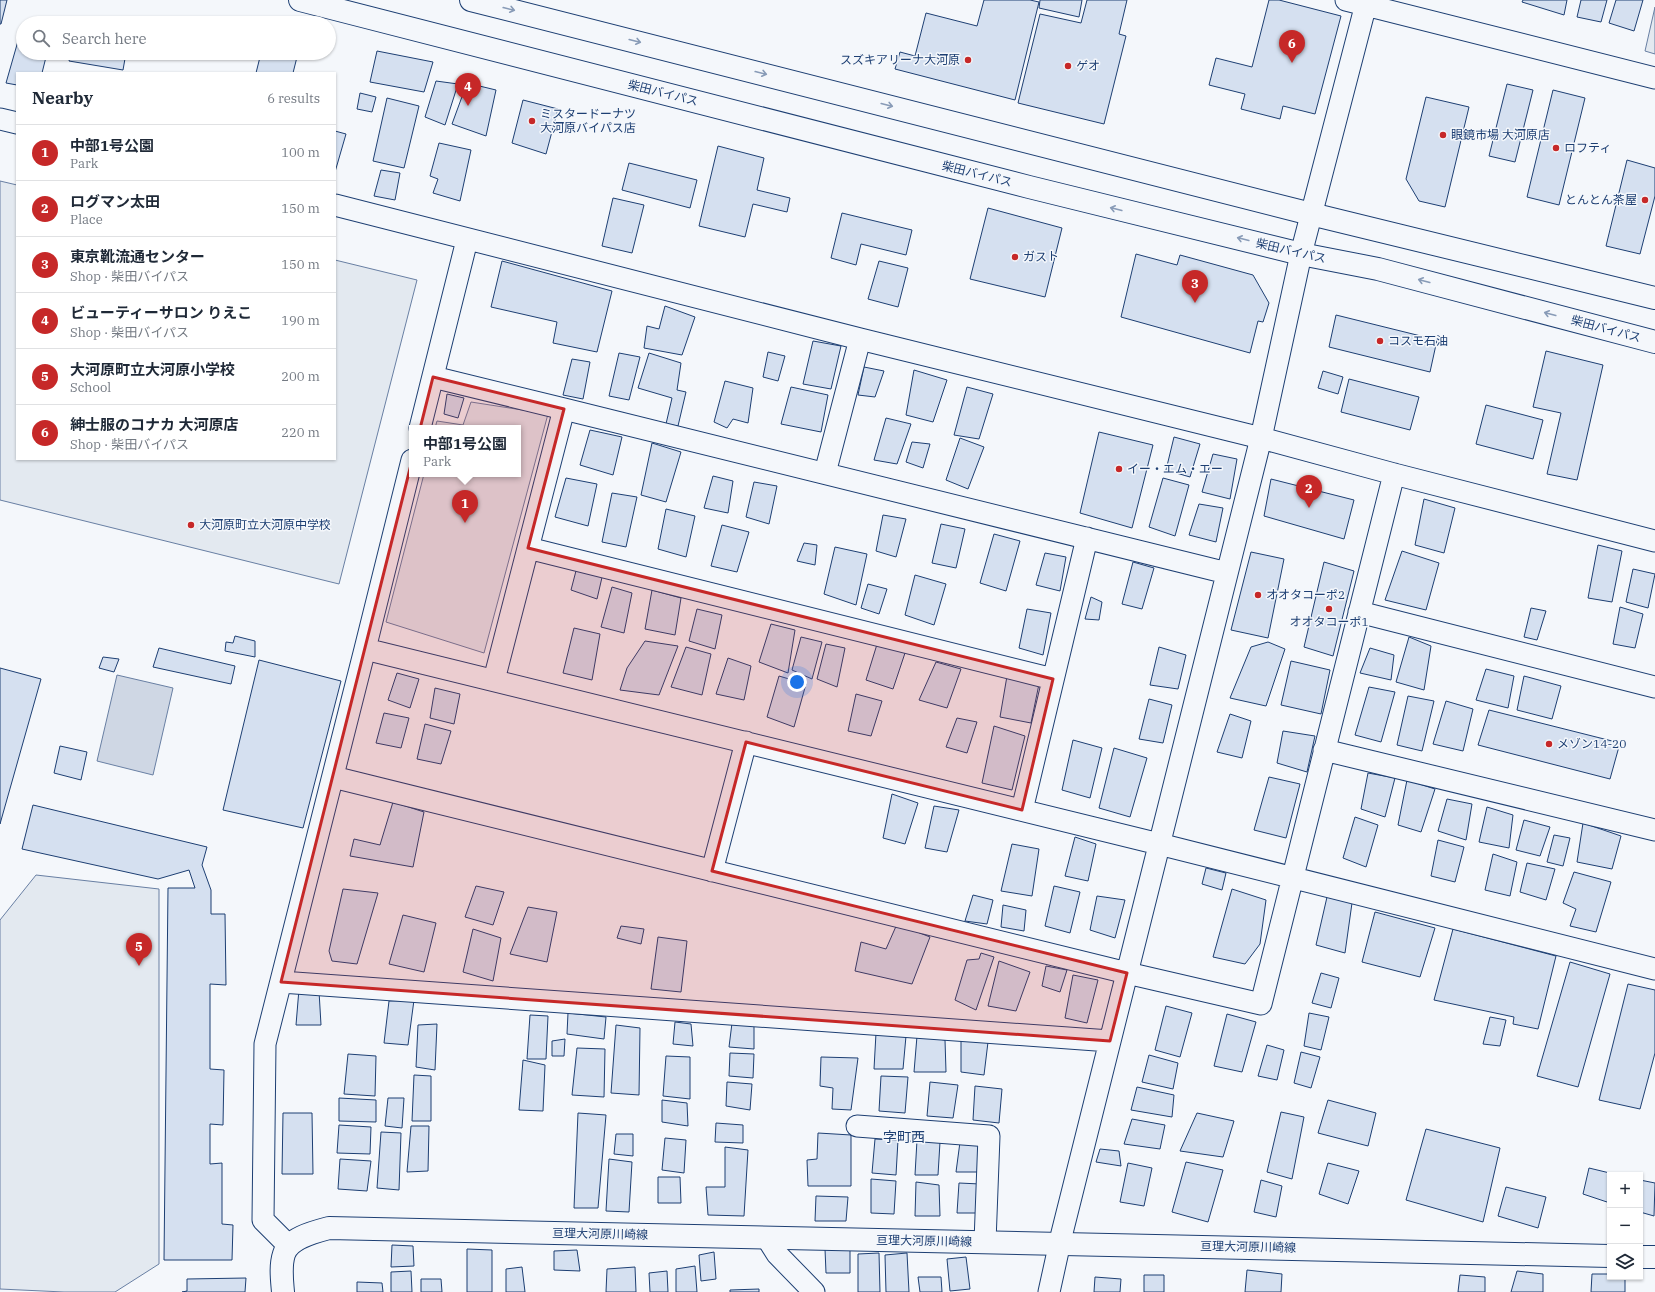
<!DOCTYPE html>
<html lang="en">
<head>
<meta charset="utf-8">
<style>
  body { margin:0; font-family:"IBM Plex Serif","Noto Sans JP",serif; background:#f2f2f3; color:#1f2937 }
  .controls { position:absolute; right:12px; bottom:12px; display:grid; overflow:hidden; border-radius:0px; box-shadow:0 1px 3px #0004 }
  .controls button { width:36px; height:36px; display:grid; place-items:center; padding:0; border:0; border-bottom:1px solid #e0e1e3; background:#fff; color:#1f2937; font:20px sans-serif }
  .you { position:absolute; left:797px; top:682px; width:14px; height:14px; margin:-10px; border:3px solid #fff; border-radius:50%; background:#1a73e8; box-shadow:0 0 0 6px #1a73e833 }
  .badge { display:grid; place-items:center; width:26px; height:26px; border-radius:50%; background:#c62828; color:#fff; font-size:13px; font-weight:700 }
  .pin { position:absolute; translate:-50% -33px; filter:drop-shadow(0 1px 2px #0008) }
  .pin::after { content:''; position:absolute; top:21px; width:14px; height:12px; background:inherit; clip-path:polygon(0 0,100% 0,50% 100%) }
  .popup { position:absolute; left:409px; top:425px; width:112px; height:52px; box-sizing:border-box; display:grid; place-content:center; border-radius:0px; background:#fff; filter:drop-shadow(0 1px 3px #0005); font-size:13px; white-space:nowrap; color:#747a83 }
  .popup b { font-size:15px; color:#1f2937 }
  .popup::after { content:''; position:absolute; left:50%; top:100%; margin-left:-8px; border:8px solid transparent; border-top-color:#fff }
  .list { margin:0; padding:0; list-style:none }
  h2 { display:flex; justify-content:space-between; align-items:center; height:52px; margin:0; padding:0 16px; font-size:17px }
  h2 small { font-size:13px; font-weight:400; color:#747a83 }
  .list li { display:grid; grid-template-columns:26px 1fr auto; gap:12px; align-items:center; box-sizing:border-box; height:56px; padding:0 16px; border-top:1px solid #e0e1e3 }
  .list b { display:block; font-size:15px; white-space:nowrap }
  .list p { margin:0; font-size:13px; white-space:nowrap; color:#747a83 }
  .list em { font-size:13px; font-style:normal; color:#747a83 }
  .icon { flex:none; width:22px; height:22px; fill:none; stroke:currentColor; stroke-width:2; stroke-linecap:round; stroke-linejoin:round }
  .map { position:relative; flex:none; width:1655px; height:1292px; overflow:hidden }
  .search { position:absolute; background:#fff; box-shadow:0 1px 3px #0004; left:16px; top:16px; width:320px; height:44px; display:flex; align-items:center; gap:10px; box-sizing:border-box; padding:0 14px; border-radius:22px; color:#747a83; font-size:15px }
  .panel { position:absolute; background:#fff; box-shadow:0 1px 3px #0004; left:16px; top:72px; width:320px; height:388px; border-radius:0px }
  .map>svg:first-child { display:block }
  .green { fill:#e3e9f0; stroke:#687fa3 }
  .water { fill:#cfd7e4; stroke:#687fa3 }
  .building { fill:#d5e0f0; stroke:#1d3f73 }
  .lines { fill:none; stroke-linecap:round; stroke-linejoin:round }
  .street-casing { stroke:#1d3f73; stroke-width:23 }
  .secondary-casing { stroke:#1d3f73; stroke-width:24 }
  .highway-casing { stroke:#1d3f73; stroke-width:24 }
  .street { stroke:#f4f7fb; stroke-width:21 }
  .secondary { stroke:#f4f7fb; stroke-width:22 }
  .highway { stroke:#f4f7fb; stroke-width:22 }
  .oneway { stroke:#889bb7 }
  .marked { fill:#c62828; fill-opacity:0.2; stroke:#c62828; stroke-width:3; stroke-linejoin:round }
  .poi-dot { fill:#c62828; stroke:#f4f7fb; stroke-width:1.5 }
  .labels { text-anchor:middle; stroke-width:3; stroke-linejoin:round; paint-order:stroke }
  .poi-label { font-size:12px; fill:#1d3f73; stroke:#f4f7fb; text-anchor:start }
  .street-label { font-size:12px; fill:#1d3f73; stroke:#f4f7fb }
  .quarter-label { font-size:14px; fill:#1d3f73; stroke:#f4f7fb }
</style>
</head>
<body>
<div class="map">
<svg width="1655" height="1292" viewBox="0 0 1655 1292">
  <rect width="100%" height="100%" fill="#f4f7fb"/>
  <path class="green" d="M1655,7v47l-10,-3z
    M0,181l17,4v274h318v-199l82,20 -78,304 -339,-84z
    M471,402l77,12 -64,239 -98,-31 38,-148h94v-46h-83l2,-7 26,4z
    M36,875l123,14v375l-44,28h-51l-64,-3v-369z"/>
  <path class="water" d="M117,675l56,13 -20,87 -56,-14z"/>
  <path class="building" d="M0,0h7l-6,24h-1z
    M984,0h46l9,2 -24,98 -120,-31 5,-17 15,4 11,-43 51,13z
    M1040,0h42l-3,17 -40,-9z
    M1087,0h40l-8,34 7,2 -22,88 -86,-21 22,-89 41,9z
    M1269,0h10l62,16 -26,98 -32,-8 -3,13 -39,-10 4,-15 -36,-9 7,-27 36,9z
    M1523,0h44l-3,15 -42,-13z
    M1581,0h26l-6,22 -24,-5z
    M1616,0h27l-9,31 -25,-8z
    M18,41l5,1v11h24l-5,20h-25v12l-11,-2z
    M377,51l56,11 -9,30 -54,-10z
    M71,53h55l-3,17 -54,-9z
    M261,53h37l-5,20h-37z
    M436,81l22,3 -13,41 -20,-8z
    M467,83l29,7 -10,46 -34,-12z
    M1507,84l26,6 -18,72 -26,-6z
    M1553,90l32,8 -26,107 -32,-8z
    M360,93l16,4 -4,15 -15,-3z
    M1426,97l43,10 -24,100 -26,-6 -13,-22z
    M387,98l32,8 -15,62 -31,-7z
    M523,100l35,9 -12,45 -34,-11z
    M335,131l11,3 -11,38z
    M439,143l32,7 -11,51 -27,-8 5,-14 -8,-3z
    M718,146l46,12 -7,32 33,8 -3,14 -34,-8 -8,33 -46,-11z
    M1627,160l28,8v28l-15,58 -34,-8z
    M629,163l68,17 -7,28 -68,-18z
    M381,170l19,3 -5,27 -21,-4z
    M613,198l31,7 -12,48 -30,-7z
    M988,208l74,20 -17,69 -75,-18z
    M842,213l70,17 -6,25 -45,-11 -5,21 -25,-7z
    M1136,254l41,11 3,-10 73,20 16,28 -6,19 -5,-1 -8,32 -129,-36z
    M502,261l110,30 -15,61 -44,-9 4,-21 -66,-15z
    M879,261l29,7 -10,39 -30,-8z
    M665,306l30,11 -13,38 -38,-7 3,-22 12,3z
    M1336,315l101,25 -7,32 -101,-25z
    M813,341l28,5 -10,43 -28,-5z
    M1546,351l57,14 -26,115 -30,-6 14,-61 -28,-6z
    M768,352l17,4 -7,25 -15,-4z
    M619,353l21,4 -11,43 -20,-4z
    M649,353l32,10 -4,27 9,2 -8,34 -12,-2 6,-26 -34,-10z
    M572,359l18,3 -7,37 -20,-4z
    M864,367l20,4 -9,26 -17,-2z
    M914,370l33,10 -14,42 -27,-7z
    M1323,371l20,6 -5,17 -20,-6z
    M1349,379l70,18 -9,33 -69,-18z
    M725,381l28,7 -5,35 -15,-4 -6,9 -13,-6z
    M791,387l37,8 -7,37 -40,-8z
    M967,387l26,7 -14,45 -25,-4z
    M447,394l17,4 -6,20 -14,-4z
    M1486,405l57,15 -10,39 -57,-15z
    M886,418l25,6 -14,40 -23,-4z
    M590,430l32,7 -9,38 -33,-10z
    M1099,432l54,13 -21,83 -52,-15z
    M1174,437l26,7 -10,33 -24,-7z
    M960,438l24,9 -16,42 -22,-9z
    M912,442l18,2 -7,24 -17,-6z
    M652,443l29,9 -15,50 -25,-7z
    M1213,454l24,5 -7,40 -28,-7z
    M713,476l20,5 -5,32 -24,-5z
    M566,478l31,6 -9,42 -33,-9z
    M1163,478l26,7 -14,51 -26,-9z
    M1271,479l83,21 -10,39 -80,-23z
    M754,482l23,4 -8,38 -23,-7z
    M612,493l25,4 -11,50 -24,-5z
    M1424,499l31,9 -11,45 -29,-8z
    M1199,504l24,4 -7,34 -27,-7z
    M666,509l29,7 -9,41 -28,-8z
    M883,515l23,4 -10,38 -20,-6z
    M941,524l24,5 -9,39 -24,-5z
    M722,525l27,7 -12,40 -26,-6z
    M994,534l26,7 -14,50 -26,-8z
    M804,543l13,2 -2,20 -18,-4z
    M1598,545l24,6 -10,51 -24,-4z
    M835,547l32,7 -11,51 -32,-11z
    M1402,551l37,12 -13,47 -41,-10z
    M1251,552l33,7 -16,79 -37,-8z
    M1045,553l21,4 -6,34 -24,-6z
    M1133,562l21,6 -12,41 -20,-5z
    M1324,562l30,9 -21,85 -29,-9z
    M577,567l26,6 -6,26 -26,-9z
    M1633,569l22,5 -7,34 -22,-6z
    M915,575l31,9 -12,41 -29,-10z
    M868,584l19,5 -8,25 -18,-6z
    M612,587l20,6 -8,40 -23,-6z
    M652,590l29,8 -6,37 -30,-6z
    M1091,597l11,5 -3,18 -14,-1z
    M1620,607l23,7 -8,34 -22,-4z
    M1531,608l15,3 -9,29 -13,-3z
    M697,609l25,6 -7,34 -26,-8z
    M1027,609l24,4 -8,42 -24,-7z
    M771,624l24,6 -7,43 -29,-11z
    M574,628l26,6 -8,46 -29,-7z
    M235,636l20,5v16l-30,-6 1,-9 7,1z
    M801,637l21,5 -10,37 -20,-9z
    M1409,637l22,9 -7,44 -28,-8z
    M645,641l33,5 -19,49 -39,-5 7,-22z
    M878,641l28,9 -13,39 -27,-9z
    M1268,642l17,7 -19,57 -36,-8 21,-51z
    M826,644l19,4 -8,39 -20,-8z
    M686,647l25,7 -9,41 -31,-8z
    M1159,647l27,8 -8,34 -28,-4z
    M159,648l76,18 -4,18 -78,-17z
    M1370,648l24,7 -3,25 -31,-7z
    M103,657l16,2 -5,13 -15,-4z
    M728,658l23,8 -7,34 -28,-6z
    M259,660l82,21 -38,147 -80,-18z
    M1291,661l39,9 -9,44 -40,-9z
    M936,662l25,7 -14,39 -28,-8z
    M0,668l41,11 -41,145z
    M1486,669l28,7 -6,32 -32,-8z
    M397,673l22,6 -9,29 -22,-8z
    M779,676l27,8 -12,43 -27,-10z
    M1007,676l32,8 -8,39 -31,-6z
    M1524,676l37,10 -9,33 -35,-9z
    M1369,687l26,5 -14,50 -26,-7z
    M435,688l25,6 -6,30 -24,-6z
    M856,694l26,7 -11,35 -23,-5z
    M1408,696l26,5 -12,50 -25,-6z
    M1149,699l23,6 -9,38 -24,-4z
    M1446,701l27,8 -10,42 -30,-7z
    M1489,710l131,33 -10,36 -132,-34z
    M384,713l25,5 -8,30 -25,-5z
    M1230,714l21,7 -9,37 -25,-6z
    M957,718l20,4 -10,31 -21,-6z
    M425,724l26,7 -10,33 -24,-5z
    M994,726l31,10 -13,54 -30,-7z
    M1283,731l32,5 -8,36 -30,-9z
    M1073,740l29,8 -12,50 -28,-8z
    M60,746l27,6 -6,28 -27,-7z
    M1114,748l33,10 -17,59 -31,-9z
    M1368,773l27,5 -10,39 -24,-8z
    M1269,777l31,7 -14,54 -32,-8z
    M1407,780l28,9 -14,43 -23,-7z
    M892,794l26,9 -13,41 -22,-6z
    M1447,799l25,5 -6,36 -28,-9z
    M393,802l31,10 -11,55 -63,-11 4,-17 26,6z
    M33,805l174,42 -5,18 9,25v24h14l1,71 -16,-1v85l14,1 -1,55 -13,-1v40l12,-1v61l11,1 -1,35h-68l4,-372h27l-6,-18 -31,9 -136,-30z
    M934,806l25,4 -12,42 -22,-4z
    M1487,807l26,8 -4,33 -30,-6z
    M1355,817l23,8 -12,42 -23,-9z
    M1524,820l26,7 -10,29 -24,-6z
    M1583,823l38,13 -9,33 -35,-7z
    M1554,835l16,3 -7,28 -16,-4z
    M1075,837l21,7 -8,37 -23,-5z
    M1438,840l26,7 -9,35 -24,-6z
    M1012,844l27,5 -7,47 -31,-5z
    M1493,854l24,8 -7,34 -25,-6z
    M1527,863l28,6 -9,31 -26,-8z
    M1206,868l20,5 -4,17 -20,-6z
    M1574,872l37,10 -15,50 -26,-6 6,-17 -13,-6z
    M476,886l28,6 -11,33 -28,-8z
    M1054,886l26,6 -10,41 -25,-7z
    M343,889l35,4 -21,71 -25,-3 -3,-10z
    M1232,889l34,11 -6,44 -15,20 -32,-7z
    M973,895l20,5 -6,24 -22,-3z
    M1097,896l28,4 -10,38 -25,-8z
    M1327,897l25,6 -7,50 -29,-8z
    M1003,905l23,5 -2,21 -23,-4z
    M528,907l29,5 -10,50 -37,-8z
    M1375,912l60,16 -15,49 -58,-15z
    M403,915l33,8 -12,49 -35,-8z
    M897,924l33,13 -18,47 -57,-13 6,-29 25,7z
    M621,926l23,3 -3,15 -24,-6z
    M473,929l28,9 -8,43 -30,-9z
    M1453,929l103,27 -18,73 -25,-5 1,-7 -80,-17z
    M658,937l29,4 -6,51 -30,-3z
    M981,953l13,4 -18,53 -21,-10 12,-40 12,-1z
    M999,961l31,11 -14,39 -28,-5z
    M1570,962l40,12 -32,113 -41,-11z
    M1046,966l21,4 -7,22 -18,-6z
    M1321,973l18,5 -8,30 -19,-5z
    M1073,975l25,5 -11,43 -22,-5z
    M1628,984l27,6v63l-15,56 -41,-9z
    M299,989l20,2 2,34h-25z
    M414,1000l-6,45 -24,-2 5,-42z
    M1166,1006l26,7 -12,44 -25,-7z
    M568,1013l38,4 -2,22 -37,-5z
    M1309,1013l20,4 -8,33 -17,-4z
    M1227,1014l29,8 -14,50 -28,-6z
    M530,1015l18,1 -2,43h-19z
    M1490,1017l16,3 -6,26 -17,-2z
    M675,1022l16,2 2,22 -20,-2z
    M732,1023h22v26l-25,-2z
    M437,1024l-2,46 -19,-3 2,-42z
    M616,1025l24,3 -1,67 -28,-2z
    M876,1033l30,3 -3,33h-29z
    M917,1036l28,4 1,32h-32z
    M565,1039l-1,17h-12v-15z
    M961,1040l27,2 -4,33 -23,-3z
    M1267,1045l17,5 -7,30 -19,-4z
    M577,1048l28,1 -1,48 -32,-2z
    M1301,1052l19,5 -9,31 -17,-5z
    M730,1053l24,1 -1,24 -24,-2z
    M348,1054l28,2 -1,40 -31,-2z
    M1149,1055l29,8 -5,26 -31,-7z
    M666,1056l24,1v42l-27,-3z
    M821,1057l37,1 -7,52 -19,-1 1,-21 -13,-2z
    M523,1060l22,5 -2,46 -24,-1z
    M414,1075l17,1v45h-19z
    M881,1076l27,1 -3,36 -26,-2z
    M727,1082l25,2 -2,26 -24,-4z
    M930,1082l28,3 -5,33 -26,-2z
    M975,1086l27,3 -3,34 -26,-3z
    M1137,1087l37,8 -2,22 -41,-7z
    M339,1098l37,2v22l-37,-1z
    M388,1098h16l-2,30 -17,-2z
    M662,1100l25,3 1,23 -26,-4z
    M1328,1100l48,13 -8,33 -50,-13z
    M1281,1112l23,5 -12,62 -25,-7z
    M283,1113h29l1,61h-31z
    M578,1113l28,2 -8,93h-24z
    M1197,1113l37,8 -11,36 -43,-6z
    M1132,1119l33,6 -5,24 -36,-5z
    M716,1123l27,2v18l-28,-1z
    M339,1125l32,2 -1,27 -33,-1z
    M411,1126h18l-1,45 -21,1z
    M1426,1129l74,19 -17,74 -77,-22z
    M381,1132l20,1 -2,57 -22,-2z
    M818,1133l33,2v51h-43l-1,-26 10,-1z
    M616,1134h17v22l-19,-2z
    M665,1138l21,2 -2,33 -22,-3z
    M875,1139l23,1 -2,35 -24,-2z
    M917,1140l23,2 -2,33h-23z
    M960,1142l19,1 -1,29h-22z
    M725,1147l23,3 -4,66 -36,-1 -2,-28h19z
    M1100,1149l19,2 2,15 -25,-4z
    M340,1159l31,2 -4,30 -29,-2z
    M609,1159l23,3 -3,50 -23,-1z
    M1186,1162l37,8 -15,52 -36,-10z
    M1128,1163l24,5 -8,38 -24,-4z
    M1328,1163l31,8 -11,33 -29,-10z
    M1589,1168l29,7h-8v28l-27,-9z
    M658,1177h22l1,26h-23z
    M871,1179l25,2 -2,33 -23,-1z
    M1261,1180l21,6 -6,31 -22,-5z
    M1640,1180l15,3 -1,33 -14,-4z
    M916,1182l23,3 1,31h-25z
    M959,1183l21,1 -1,29h-22z
    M1506,1187l40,10 -8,31 -40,-12z
    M816,1196l32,1 -2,24h-31z
    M392,1245l21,1 1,20 -23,1z
    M467,1249l25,1v42h-25z
    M825,1249l25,1v23h-24z
    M577,1250l3,21 -26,-1v-19z
    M714,1252l2,27 -15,2 -2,-26z
    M879,1253l1,39h-22v-38z
    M907,1253l2,39h-23l-1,-37z
    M966,1257l4,32 -20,2 -3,-32z
    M695,1266l2,26h-21v-23z
    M522,1267l3,25h-19v-23z
    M635,1267l1,25h-30l1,-23z
    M1247,1270l35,4 -1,18h-36z
    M411,1271l1,21h-21v-20z
    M667,1271l1,21h-18l-1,-19z
    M1517,1271l26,3v18h-32z
    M1592,1274h18v3h15v15h-34z
    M1144,1275h20v17h-20z
    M1460,1275l25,2v15h-27z
    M918,1277h23l1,15h-22z
    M1095,1277l26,2 -1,13h-26z
    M246,1278l-1,14h-63l5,-1v-12z
    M421,1279h20l1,13h-21z
    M357,1282l25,1 1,9h-26z
    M759,1289v3h-29v-2z"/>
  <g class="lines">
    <defs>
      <path id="street" d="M1346,0l309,78
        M0,119l17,4
        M335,205l525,134 401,99 133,36 261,67
        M433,377l131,32
        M420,428l47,-188
        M825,473l35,-134
        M528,548l525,131
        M1359,612l296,75
        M365,649l47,-189
        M494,680l70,-271 663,164
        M1324,750l331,80
        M333,777l794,196 134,31 133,-530
        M1022,810l65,-272
        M712,871l34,-129
        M281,982l829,59
        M857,1126l132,10 -4,106
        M767,1238l10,16 37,38
        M289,1246l-26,-26 2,-176 100,-395 794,195 496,125
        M1049,1292l13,-59 199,-795 40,-184 66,-254"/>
      <path id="secondary" d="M1640,1257h15
        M283,1292c-1,-12 -3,-26 1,-38 5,-16 30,-22 45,-26l1281,28"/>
      <path id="highway" d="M300,0l729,187 272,67 77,15 277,73
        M471,0l840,214 344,84"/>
    </defs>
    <use href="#street" class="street-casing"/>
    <use href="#secondary" class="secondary-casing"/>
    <use href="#highway" class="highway-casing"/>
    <use href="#street" class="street"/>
    <use href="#secondary" class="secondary"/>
    <use href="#highway" class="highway"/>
  </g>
  <defs><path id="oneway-shaft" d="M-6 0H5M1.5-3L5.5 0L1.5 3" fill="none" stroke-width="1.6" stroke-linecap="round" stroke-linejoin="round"/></defs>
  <g class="oneway">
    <use href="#oneway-shaft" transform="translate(509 9) rotate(14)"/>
    <use href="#oneway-shaft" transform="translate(635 41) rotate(14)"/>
    <use href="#oneway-shaft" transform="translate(761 73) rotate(14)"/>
    <use href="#oneway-shaft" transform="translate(887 105) rotate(14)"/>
    <use href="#oneway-shaft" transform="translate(1116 209) rotate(-166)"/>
    <use href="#oneway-shaft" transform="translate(1243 239) rotate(-166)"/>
    <use href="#oneway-shaft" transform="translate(1424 281) rotate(-165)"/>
    <use href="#oneway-shaft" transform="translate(1550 314) rotate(-165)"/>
  </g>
  <path class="marked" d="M433,377l131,32 -36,139 525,131 -31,131 -276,-68 -34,129 415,102 -17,68 -829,-59z"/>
  <g class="poi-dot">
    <circle cx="968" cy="60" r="4"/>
    <circle cx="1068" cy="66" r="4"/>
    <circle cx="532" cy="121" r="4"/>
    <circle cx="1443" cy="135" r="4"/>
    <circle cx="1556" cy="148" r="4"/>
    <circle cx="1645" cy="200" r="4"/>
    <circle cx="1015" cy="257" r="4"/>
    <circle cx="1380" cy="341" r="4"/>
    <circle cx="1119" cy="469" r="4"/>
    <circle cx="191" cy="525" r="4"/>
    <circle cx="1258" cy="595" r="4"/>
    <circle cx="1329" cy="609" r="4"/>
    <circle cx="1549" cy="744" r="4"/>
  </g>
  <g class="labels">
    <g class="poi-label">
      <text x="960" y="64" text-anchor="end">スズキアリーナ大河原</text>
      <text x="1076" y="70">ゲオ</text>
      <text x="540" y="118">ミスタードーナツ<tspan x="540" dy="14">大河原バイパス店</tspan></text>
      <text x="1451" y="139">眼鏡市場 大河原店</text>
      <text x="1564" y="152">ロフティ</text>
      <text x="1637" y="204" text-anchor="end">とんとん茶屋</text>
      <text x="1023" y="261">ガスト</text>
      <text x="1388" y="345">コスモ石油</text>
      <text x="1127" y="473">イー・エム・エー</text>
      <text x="199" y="529">大河原町立大河原中学校</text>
      <text x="1266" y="599">オオタコーポ2</text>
      <text x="1329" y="626" text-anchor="middle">オオタコーポ1</text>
      <text x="1557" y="748">メゾン14-20</text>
    </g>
    <g class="street-label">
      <text transform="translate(663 93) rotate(14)" y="4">柴田バイパス</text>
      <text transform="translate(977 174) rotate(14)" y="4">柴田バイパス</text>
      <text transform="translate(1291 251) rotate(13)" y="4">柴田バイパス</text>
      <text transform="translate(1606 329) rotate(15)" y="4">柴田バイパス</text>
      <text transform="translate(600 1234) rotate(1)" y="4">亘理大河原川崎線</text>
      <text transform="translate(924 1241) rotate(1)" y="4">亘理大河原川崎線</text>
      <text transform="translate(1248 1247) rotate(1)" y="4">亘理大河原川崎線</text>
    </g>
    <g class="quarter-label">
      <text x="904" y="1142">字町西</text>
    </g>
  </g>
</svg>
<div class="controls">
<button>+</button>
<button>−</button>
<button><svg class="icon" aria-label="layers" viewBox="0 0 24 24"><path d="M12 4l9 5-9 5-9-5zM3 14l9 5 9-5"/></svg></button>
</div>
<div class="you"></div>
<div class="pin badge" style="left:465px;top:523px">1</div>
<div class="popup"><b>中部1号公園</b>Park</div>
<div class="pin badge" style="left:1309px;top:508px">2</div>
<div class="pin badge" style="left:1195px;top:303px">3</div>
<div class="pin badge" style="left:468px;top:106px">4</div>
<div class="pin badge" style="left:139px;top:966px">5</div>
<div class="pin badge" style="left:1292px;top:63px">6</div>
<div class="search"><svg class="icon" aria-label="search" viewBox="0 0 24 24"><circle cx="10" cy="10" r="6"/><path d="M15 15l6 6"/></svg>Search here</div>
<section class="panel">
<h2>Nearby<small>6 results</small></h2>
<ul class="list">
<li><span class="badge">1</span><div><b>中部1号公園</b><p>Park</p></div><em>100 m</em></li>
<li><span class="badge">2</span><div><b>ログマン太田</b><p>Place</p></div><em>150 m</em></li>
<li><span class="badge">3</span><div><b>東京靴流通センター</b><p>Shop · 柴田バイパス</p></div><em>150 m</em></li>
<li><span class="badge">4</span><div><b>ビューティーサロン りえこ</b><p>Shop · 柴田バイパス</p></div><em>190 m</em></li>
<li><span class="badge">5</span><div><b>大河原町立大河原小学校</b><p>School</p></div><em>200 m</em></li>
<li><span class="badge">6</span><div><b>紳士服のコナカ 大河原店</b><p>Shop · 柴田バイパス</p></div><em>220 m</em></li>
</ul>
</section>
</div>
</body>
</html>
